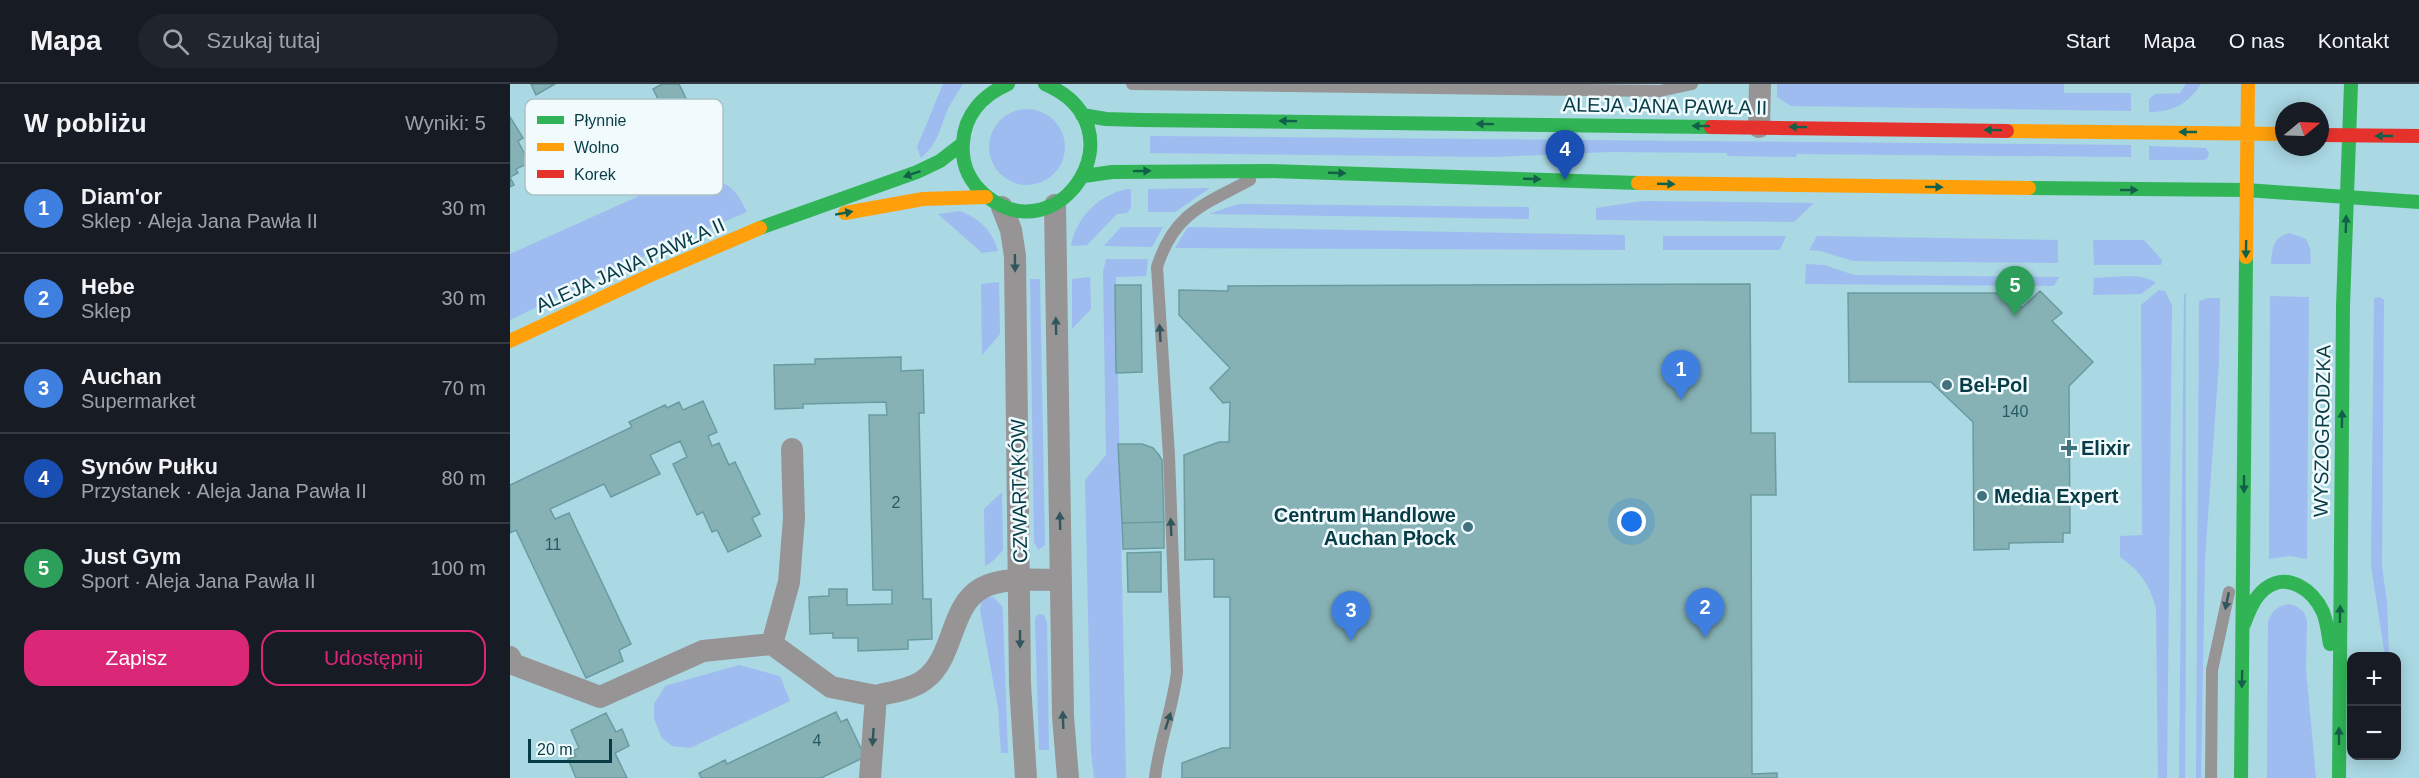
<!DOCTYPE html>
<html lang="pl">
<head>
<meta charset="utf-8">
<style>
  body { margin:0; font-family:Helvetica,sans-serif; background:#20242c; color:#f1f3f6 }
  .controls { position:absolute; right:18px; bottom:18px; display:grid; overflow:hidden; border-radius:12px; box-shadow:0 3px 15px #0003 }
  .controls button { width:54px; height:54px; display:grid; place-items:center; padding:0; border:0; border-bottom:2px solid #363941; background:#171b24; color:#f1f3f6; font:30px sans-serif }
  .compass { position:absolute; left:1765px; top:18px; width:54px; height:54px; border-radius:50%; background:#171b24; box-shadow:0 3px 15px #0003; rotate:71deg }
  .scale { position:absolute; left:18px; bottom:15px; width:84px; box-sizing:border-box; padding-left:6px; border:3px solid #073c46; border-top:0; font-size:16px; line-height:21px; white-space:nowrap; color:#073c46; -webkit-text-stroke:4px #f1fbfd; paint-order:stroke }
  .you { position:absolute; left:1122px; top:438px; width:21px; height:21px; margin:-15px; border:4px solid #fff; border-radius:50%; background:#1a73e8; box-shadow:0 0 0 9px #1a73e833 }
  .badge { display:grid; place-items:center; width:39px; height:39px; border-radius:50%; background:#db2777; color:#fff; font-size:20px; font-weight:700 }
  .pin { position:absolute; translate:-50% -50px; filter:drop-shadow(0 2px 3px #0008) }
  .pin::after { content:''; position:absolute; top:32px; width:21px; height:18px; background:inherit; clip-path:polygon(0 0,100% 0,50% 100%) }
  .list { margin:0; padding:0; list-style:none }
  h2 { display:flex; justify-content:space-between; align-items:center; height:78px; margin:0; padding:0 24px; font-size:26px }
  h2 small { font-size:20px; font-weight:400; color:#9ea1a6 }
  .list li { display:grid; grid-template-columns:39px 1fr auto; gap:18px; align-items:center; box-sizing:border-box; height:90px; padding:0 24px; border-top:2px solid #363941 }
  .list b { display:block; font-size:22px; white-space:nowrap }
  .list p { margin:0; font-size:20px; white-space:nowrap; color:#9ea1a6 }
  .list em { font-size:20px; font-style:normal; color:#9ea1a6 }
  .actions { display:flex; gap:12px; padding:18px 24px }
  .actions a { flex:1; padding:14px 0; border:2px solid #db2777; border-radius:18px; text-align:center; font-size:21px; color:#db2777 }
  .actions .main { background:#db2777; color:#fff }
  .icon { flex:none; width:33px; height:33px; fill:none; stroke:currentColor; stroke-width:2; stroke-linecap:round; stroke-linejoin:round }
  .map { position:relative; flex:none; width:1909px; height:694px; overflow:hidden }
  header { display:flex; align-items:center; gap:36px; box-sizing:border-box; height:84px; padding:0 30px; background:#171b24; border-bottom:2px solid #363941 }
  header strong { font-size:28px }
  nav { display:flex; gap:33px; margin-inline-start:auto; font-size:21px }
  .search { width:420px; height:54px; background:#20242c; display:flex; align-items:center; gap:15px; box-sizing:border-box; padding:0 21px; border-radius:33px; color:#9ea1a6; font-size:22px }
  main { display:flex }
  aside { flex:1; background:#171b24 }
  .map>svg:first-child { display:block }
  .green { fill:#9ebcf0 }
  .building { fill:#86b2b6; stroke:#699ca1; stroke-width:1.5 }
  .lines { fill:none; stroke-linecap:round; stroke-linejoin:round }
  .lane { stroke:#969494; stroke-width:12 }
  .street { stroke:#969494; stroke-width:22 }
  .fast { stroke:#30b455; stroke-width:14 }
  .slow { stroke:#ff9f0a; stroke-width:14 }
  .jam { stroke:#e5322d; stroke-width:14 }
  .oneway { fill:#13604a }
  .oneway2 { fill:#32565d }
  .poi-dot { fill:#40737d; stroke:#f1fbfd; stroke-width:2 }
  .labels { text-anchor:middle; stroke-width:5; stroke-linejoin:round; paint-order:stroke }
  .number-label { font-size:16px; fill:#275a62 }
  .street-label { font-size:20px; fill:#073c46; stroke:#f1fbfd }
  .poi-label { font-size:20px; font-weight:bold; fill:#073c46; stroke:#f1fbfd; text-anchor:start }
  .key { fill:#f1fbfd; stroke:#abc2c6; stroke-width:1.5 }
  .key-label { font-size:16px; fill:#073c46 }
</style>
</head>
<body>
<header>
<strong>Mapa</strong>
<div class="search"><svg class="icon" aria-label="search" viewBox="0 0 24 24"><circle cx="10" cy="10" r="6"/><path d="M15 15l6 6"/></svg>Szukaj tutaj</div>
<nav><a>Start</a><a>Mapa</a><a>O nas</a><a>Kontakt</a></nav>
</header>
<main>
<aside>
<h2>W pobliżu<small>Wyniki: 5</small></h2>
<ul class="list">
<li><span class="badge" style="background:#3f7fe0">1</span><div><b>Diam'or</b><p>Sklep · Aleja Jana Pawła II</p></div><em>30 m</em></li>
<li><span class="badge" style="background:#3f7fe0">2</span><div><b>Hebe</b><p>Sklep</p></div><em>30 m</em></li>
<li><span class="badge" style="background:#3f7fe0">3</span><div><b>Auchan</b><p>Supermarket</p></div><em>70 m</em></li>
<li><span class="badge" style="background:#1a4fb4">4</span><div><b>Synów Pułku</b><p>Przystanek · Aleja Jana Pawła II</p></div><em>80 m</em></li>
<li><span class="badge" style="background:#2e9e5b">5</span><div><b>Just Gym</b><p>Sport · Aleja Jana Pawła II</p></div><em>100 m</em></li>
</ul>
<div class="actions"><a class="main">Zapisz</a><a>Udostępnij</a></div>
</aside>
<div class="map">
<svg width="1909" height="694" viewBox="0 0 1909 694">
  <rect width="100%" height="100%" fill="#aad8e3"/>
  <path class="green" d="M433,0h20c-5,8 -11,16 -15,25 -9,21 -9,33 -27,49l-4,-11z
    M1267,0h287v9h67v18l-340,-5 -14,-9z
    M1676,0h15c-13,20 -28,28 -52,28v-13l6,-5 25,-1z
    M479 63a38 38 0 1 1 76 0a38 38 0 1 1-76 0Z
    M640,52l981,9v12l-334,-3 -1,3 -69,-1v-3l-118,-1 -117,5 -342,-4z
    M1639,62l57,2 3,5 -2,6 -5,1h-53z
    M189,90c27,8 36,12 48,38l-110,47 -127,61v-66l160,-72z
    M700,104l-35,24h-27v-23z
    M617,105h4v19l-4,5 -10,1 -30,31 -16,1c5,-29 28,-51 56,-57z
    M1125,118l10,-1 169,2 -20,19 -198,-2v-12z
    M728,120l291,3v12l-320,-5z
    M450,127c20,8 32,19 38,40l-16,2 -44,-39z
    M611,143h42l-11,20 -48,-1z
    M678,143l437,8v15l-450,-2z
    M1780,149l16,6 4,9 1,16h-40c1,-16 2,-27 19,-31z
    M1153,152h123l-6,14h-117z
    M1307,152l241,4v23l-205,-2 -33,-10 -11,-1z
    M1583,156h51l18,20 -1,5h-67z
    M596,175h42l-2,17 -30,1 10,501h-32l-3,-27 -6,-271 21,-25 -3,-183z
    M1296,180l18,1 30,10 205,2 -5,9 -249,-2z
    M580,193l1,32 -19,20v-50z
    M1584,194c18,0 47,-6 62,5l-15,11 -48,1z
    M520,195h10l5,266 -7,5 -4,-8z
    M489,198l1,52 -18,21 -1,-71z
    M1649,206l6,1 7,14 -5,473h-9l-2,-169c-6,-24 -15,-37 -36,-52v-21l22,-1 -1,-230z
    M1674,210h2c-1,161 1,323 -1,484h-6z
    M1760,212l39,1 -2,262 -17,-3 -21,3z
    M1870,213l4,3 -2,266 5,36 2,54h-4l-14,-90 3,-268z
    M1698,214h12l-1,65 -14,196 -4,219h-5l3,-477z
    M492,408l1,58 -9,10 -9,6 -1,-57z
    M483,513l9,9 1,7 5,140h-7l-3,-45 -18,-98 1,-6 3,-6z
    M1779,520l7,2 8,6 3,9 -1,48 10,109h-49l1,-157c5,-11 9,-15 21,-17z
    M530,530l4,1 3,8 2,127h-10l-4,-129 1,-5z
    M229,581l41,11 10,25 -100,47 -18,-2 -10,-8 -8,-19v-15l11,-18z"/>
  <path class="building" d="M21,0h24l-19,11z
    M152,0h17l15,31 -22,11 -19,-37z
    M0,33l13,21 -5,3 11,22 -13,6 2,4 -8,4 4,8 -4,2z
    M1240,200l1,149h24l1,62h-25l1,279 25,-1v5h-595v-15l40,-15h8v-151h-16v-38l-29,1 -1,-105 35,-13h10l1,-40 -7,1 -13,-15 20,-20 -51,-53v-25l49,1v-5z
    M605,201h26l1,87 -26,1z
    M1530,207l22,22 -10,8 41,41 -24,24 1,147h-7v9l-54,1v6l-35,1 -1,-128 -42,-40h-82l-1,-89h175l-8,8 7,7z
    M391,273v14l22,-1 1,43h-5l4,186h8l1,40 -24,1v9l-50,2v-13h-25v-5l-23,1 -1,-37 20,-1v-7h18v16l45,-1v-14h-19l-4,-175h18l-1,-13 -83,2v4l-28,1 -1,-44 41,-1v-5z
    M193,317l14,31 -9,4 4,10 7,-3 10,22 6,-3 25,52 -8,4 9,18 -33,16 -11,-22 -5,2 -9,-20 -6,3 -24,-51 14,-7 -7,-16 -30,14 10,19 -49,23 -7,-13 -54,25 5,10 14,-6 62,131 -12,6 4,11 -37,17 -70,-148 -6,3v-48l122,-58 -3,-5 36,-17 2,3 12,-6 4,8z
    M608,360h24l11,4 6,7 3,5 2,62 -42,1z
    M654,438v26l-41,1 -1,-26z
    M651,468v40h-33l-1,-39z
    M326,628l5,10 6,-3 18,38 -44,21h-120l-2,-5 26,-13 2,4z
    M96,629l10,19 6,-3 7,17 -14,7 12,25h-51l-8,-19 8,-3 -3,-5 6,-3 -8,-18z"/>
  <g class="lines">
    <path class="lane" d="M622,0l528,7 32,-7
      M645,694c4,-36 18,-70 22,-106l-8,-216 -12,-189c17,-54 46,-62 93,-87
      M1701,694l1,-108 17,-78"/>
    <path class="street" d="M1249,43l1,-43
      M545,121l8,511 5,62
      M492,123l9,23 4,26 5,428 6,94
      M262,560l17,-62 5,-64 -2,-69
      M0,573l3,7 87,33 103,-46 69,-7 59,43 45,9
      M366,612c15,-4 35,-6 48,-16 31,-22 25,-74 58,-92 22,-12 55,-8 79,-8
      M360,694l6,-82"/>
    <path class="fast" d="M498,0c-25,11 -43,30 -45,58 -2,21 6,39 22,53 74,62 160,-68 60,-111
      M572,31l24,4 34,1 571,7
      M574,92l28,-4 156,-1 370,12
      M1519,104l217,2 173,12
      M250,144l157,-56 23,-11 22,-17
      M1734,540c5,-13 10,-27 22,-36 22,-16 47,2 57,24 4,10 5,21 7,32
      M1731,694l5,-521
      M1829,694l4,-472 8,-222"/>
    <path class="slow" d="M1497,47l277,3
      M1128,99l391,5
      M335,129l78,-14 63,-2
      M1736,173l2,-173
      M0,257l145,-68 105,-45"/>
    <path class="jam" d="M1201,43l296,4
      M1810,51l99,1"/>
  </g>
  <defs><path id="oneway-solid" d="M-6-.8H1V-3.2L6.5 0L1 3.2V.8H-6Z" transform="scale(1.5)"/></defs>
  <g class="oneway">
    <use href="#oneway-solid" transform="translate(778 37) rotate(-179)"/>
    <use href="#oneway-solid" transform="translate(975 40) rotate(-179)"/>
    <use href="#oneway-solid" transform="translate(1191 42) rotate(-179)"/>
    <use href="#oneway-solid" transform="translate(1288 43) rotate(-179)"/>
    <use href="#oneway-solid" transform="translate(1483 46) rotate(-179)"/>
    <use href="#oneway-solid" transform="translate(1678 48) rotate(-180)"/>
    <use href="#oneway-solid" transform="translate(1874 52) rotate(180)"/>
    <use href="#oneway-solid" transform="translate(632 87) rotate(-1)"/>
    <use href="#oneway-solid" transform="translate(827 89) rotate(2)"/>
    <use href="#oneway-solid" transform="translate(402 90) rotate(161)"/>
    <use href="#oneway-solid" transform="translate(1022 95) rotate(2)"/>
    <use href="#oneway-solid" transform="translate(1156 100) rotate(2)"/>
    <use href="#oneway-solid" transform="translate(1424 103) rotate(1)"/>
    <use href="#oneway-solid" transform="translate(1619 106)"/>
    <use href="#oneway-solid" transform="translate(334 129) rotate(-10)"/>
    <use href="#oneway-solid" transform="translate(1836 140) rotate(-88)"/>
    <use href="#oneway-solid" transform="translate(1736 165) rotate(91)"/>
    <use href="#oneway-solid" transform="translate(1832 335) rotate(-89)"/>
    <use href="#oneway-solid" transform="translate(1734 400) rotate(90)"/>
    <use href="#oneway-solid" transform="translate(1830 530) rotate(-89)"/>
    <use href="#oneway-solid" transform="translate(1732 595) rotate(91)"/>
    <use href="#oneway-solid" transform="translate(1829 652) rotate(-90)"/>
  </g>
  <g class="oneway2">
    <use href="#oneway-solid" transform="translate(505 179) rotate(89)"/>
    <use href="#oneway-solid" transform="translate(546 242) rotate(-91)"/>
    <use href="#oneway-solid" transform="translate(650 249) rotate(-93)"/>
    <use href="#oneway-solid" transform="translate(550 437) rotate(-91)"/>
    <use href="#oneway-solid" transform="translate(661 443) rotate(-92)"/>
    <use href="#oneway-solid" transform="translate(1717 517) rotate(102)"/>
    <use href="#oneway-solid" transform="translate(510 555) rotate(90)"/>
    <use href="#oneway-solid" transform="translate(553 636) rotate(-92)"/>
    <use href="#oneway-solid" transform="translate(658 637) rotate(-72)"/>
    <use href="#oneway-solid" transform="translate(363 653) rotate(94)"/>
  </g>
  <g class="poi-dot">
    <circle cx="1437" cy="301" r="6"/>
    <path d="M1556 355h6v6h6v6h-6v6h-6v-6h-6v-6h6z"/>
    <circle cx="1472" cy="412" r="6"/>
    <circle cx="958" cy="443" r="6"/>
  </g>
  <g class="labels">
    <g class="number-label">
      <text x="1505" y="333">140</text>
      <text x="386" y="424">2</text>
      <text x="43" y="466">11</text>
      <text x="307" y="662">4</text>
    </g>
    <g class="street-label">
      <text transform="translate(1155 22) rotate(1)" y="7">ALEJA JANA PAWŁA II</text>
      <text transform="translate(120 181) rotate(-24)" y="7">ALEJA JANA PAWŁA II</text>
      <text transform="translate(1812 347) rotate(-89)" y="7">WYSZOGRODZKA</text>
      <text transform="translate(509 407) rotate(-91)" y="7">CZWARTAKÓW</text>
    </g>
    <g class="poi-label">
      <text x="1449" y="308">Bel-Pol</text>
      <text x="1571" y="371">Elixir</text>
      <text x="1484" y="419">Media Expert</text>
      <text x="946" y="438" text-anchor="end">Centrum Handlowe<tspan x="946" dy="23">Auchan Płock</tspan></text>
    </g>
  </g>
  <rect x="15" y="15" width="198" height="96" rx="9" class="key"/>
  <rect x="27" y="32" width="27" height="8" fill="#30b455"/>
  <rect x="27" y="59" width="27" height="8" fill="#ff9f0a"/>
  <rect x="27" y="86" width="27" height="8" fill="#e5322d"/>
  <g class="key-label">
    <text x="64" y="42">Płynnie</text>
    <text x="64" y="69">Wolno</text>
    <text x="64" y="96">Korek</text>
  </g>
</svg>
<div class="controls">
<button>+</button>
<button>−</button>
</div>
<svg class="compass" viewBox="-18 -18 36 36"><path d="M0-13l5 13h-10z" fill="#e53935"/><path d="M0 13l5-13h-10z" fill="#9ea1a6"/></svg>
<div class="scale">20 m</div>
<div class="you"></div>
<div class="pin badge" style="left:1171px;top:316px;background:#3f7fe0">1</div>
<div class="pin badge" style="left:1195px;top:554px;background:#3f7fe0">2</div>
<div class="pin badge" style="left:841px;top:557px;background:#3f7fe0">3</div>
<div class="pin badge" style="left:1055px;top:96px;background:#1a4fb4">4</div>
<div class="pin badge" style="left:1505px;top:232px;background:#2e9e5b">5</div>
</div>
</main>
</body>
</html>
